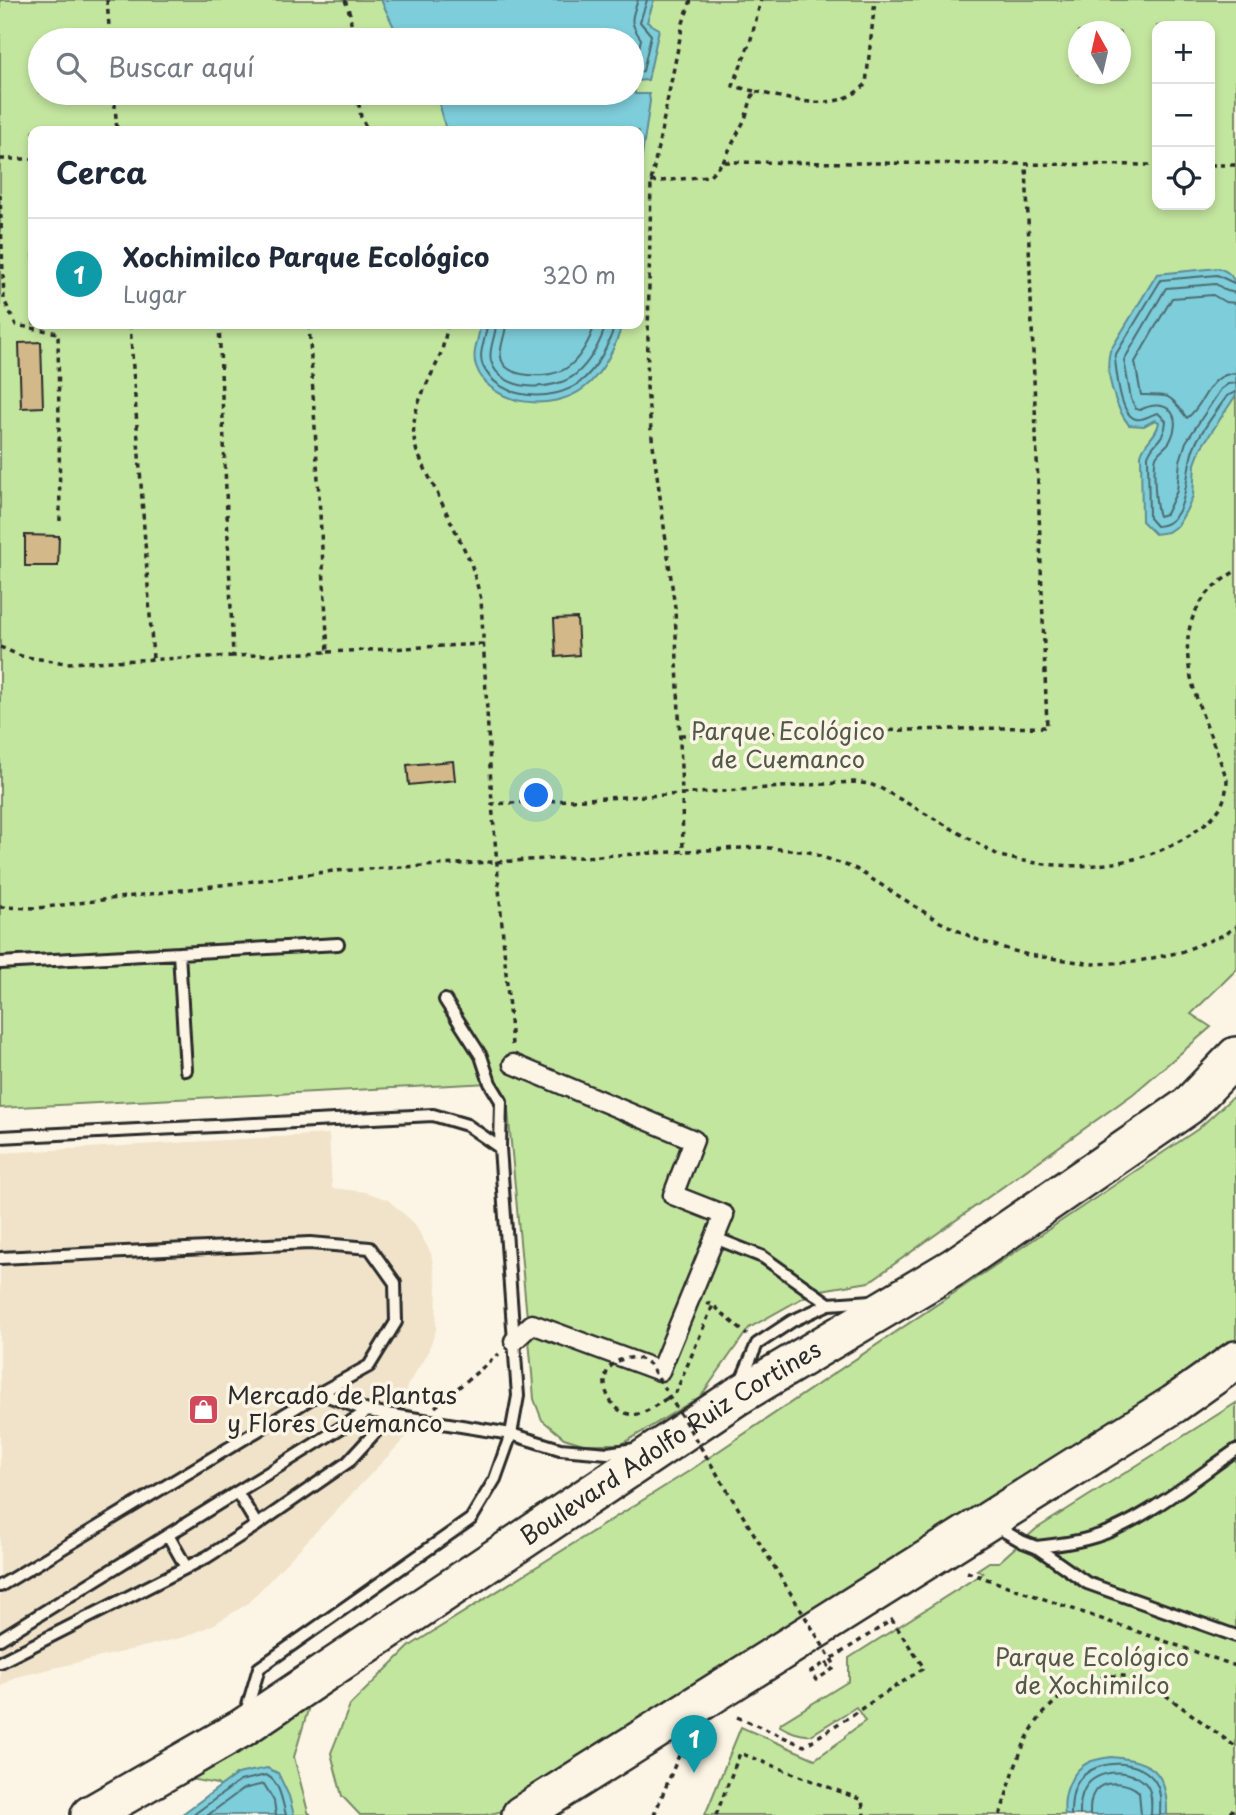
<!DOCTYPE html>
<html lang="es">
<head>
<meta charset="utf-8">
<style>
  body { margin:0; font-family:"Playpen Sans",sans-serif; background:#f2f2f3; color:#1f2937 }
  .controls { position:absolute; right:21px; top:21px; display:grid; overflow:hidden; border-radius:14px; box-shadow:0 4px 10px #0003 }
  .controls button { width:63px; height:63px; display:grid; place-items:center; padding:0; border:0; border-bottom:2px solid #e0e1e3; background:#fff; color:#1f2937; font:35px sans-serif }
  .compass { position:absolute; left:1068px; top:21px; width:63px; height:63px; border-radius:50%; background:#fff; box-shadow:0 4px 10px #0003; rotate:352deg }
  .you { position:absolute; left:537px; top:796px; width:24px; height:24px; margin:-18px; border:5px solid #fff; border-radius:50%; background:#1a73e8; box-shadow:0 0 0 10px #1a73e833 }
  .badge { display:grid; place-items:center; width:46px; height:46px; border-radius:50%; background:#0b8043; color:#fff; font-size:23px; font-weight:700 }
  .pin { position:absolute; translate:-50% -58px; filter:drop-shadow(0 2px 4px #0008) }
  .pin::after { content:''; position:absolute; top:37px; width:24px; height:21px; background:inherit; clip-path:polygon(0 0,100% 0,50% 100%) }
  .list { margin:0; padding:0; list-style:none }
  h2 { display:flex; justify-content:space-between; align-items:center; height:91px; margin:0; padding:0 28px; font-size:30px }
  h2 small { font-size:23px; font-weight:400; color:#747a83 }
  .list li { display:grid; grid-template-columns:46px 1fr auto; gap:21px; align-items:center; box-sizing:border-box; height:112px; padding:0 28px; border-top:2px solid #e0e1e3 }
  .list b { display:block; font-size:26px; white-space:nowrap }
  .list p { margin:0; font-size:23px; white-space:nowrap; color:#747a83 }
  .list em { font-size:23px; font-style:normal; color:#747a83 }
  .icon { flex:none; width:38px; height:38px; fill:none; stroke:currentColor; stroke-width:2; stroke-linecap:round; stroke-linejoin:round }
  .map { position:relative; flex:none; width:1236px; height:1815px; overflow:hidden }
  .search { position:absolute; background:#fff; box-shadow:0 4px 10px #0003; left:28px; top:28px; width:616px; height:77px; display:flex; align-items:center; gap:18px; box-sizing:border-box; padding:0 24px; border-radius:38px; color:#747a83; font-size:26px }
  .panel { position:absolute; background:#fff; box-shadow:0 4px 10px #0003; left:28px; top:126px; width:616px; height:203px; border-radius:14px }
  .map>svg:first-child { display:block }
  .built { fill:#f0e3c9 }
  .green { fill:#c3e69f; stroke:#778865; stroke-width:2; fill-rule:evenodd }
  .water { fill:#7ecdda; stroke:#5d8c94; stroke-width:2 }
  .lines { fill:none; stroke-linecap:round; stroke-linejoin:round }
  .shore { stroke:#4c6c71; stroke-width:2 }
  .building { fill:#d3b989; stroke:#2b2b2b; stroke-width:2 }
  .service-casing { stroke:#2b2b2b; stroke-width:16 }
  .pedestrian-casing { stroke:#2b2b2b; stroke-width:23 }
  .trunk-casing { stroke:#2b2b2b; stroke-width:42 }
  .path { stroke:#2b2b2b; stroke-width:3.5; stroke-dasharray:5 5; stroke-linecap:butt }
  .service { stroke:#fcf5e5; stroke-width:10 }
  .pedestrian { stroke:#fcf5e5; stroke-width:18 }
  .trunk { stroke:#fcf5e5; stroke-width:37 }
  .path-bridge { stroke:#2b2b2b; stroke-width:3.5; stroke-dasharray:5 5; stroke-linecap:butt }
  .labels { text-anchor:middle; stroke-width:7; stroke-linejoin:round; paint-order:stroke }
  .park-label { font-size:24px; fill:#515a48; stroke:#fcf5e5 }
  .poi-label { font-size:24px; fill:#2b2b2b; stroke:#fcf5e5; text-anchor:start }
  .street-label { font-size:24px; fill:#2b2b2b; stroke:#fcf5e5 }
</style>
</head>
<body>
<div class="map">
<svg width="1236" height="1815" viewBox="0 0 1236 1815">
  <rect width="100%" height="100%" fill="#fcf5e5"/>
  <filter id="ink" filterUnits="userSpaceOnUse"><feTurbulence type="fractalNoise" baseFrequency=".0143" numOctaves="2"/><feDisplacementMap in="SourceGraphic" scale="14" xChannelSelector="R" yChannelSelector="G"/><feConvolveMatrix kernelMatrix="1 2 1 2 8 2 1 2 1" color-interpolation-filters="sRGB"/></filter>
  <g filter="url(#ink)">
    <path class="built" d="M329,1134l3,54 34,4 22,8 26,23 17,30 6,35 -1,42 -9,24 -20,32 3,47 -163,171 -34,21 -28,12 -169,40 -16,10v-534z"/>
    <path class="green" d="M0,0h1236v970l-45,44 20,13 -78,67 -264,188 -54,9 -66,37 -48,68 -79,48h-39l-19,-6 -22,-18 -8,-21 -2,-26 -25,-274 -17,-16 -490,25zM1157,26h53v179h-53zM1078,32h42v42h-42zM40,40h592v53h-592zM33,131h606v193h-606z
      M1236,1094v250l-716,463 -34,8h-126l-18,-19 -11,-43 19,-48 60,-59 276,-173 512,-344z
      M1236,1403v412h-531l36,-88 74,32 30,-21v-2l20,-15 -9,-14 -45,28c-10,1 -23,-4 -31,-9l1,-3 68,-42v-23l134,-85 -6,-3 12,-8h10l37,-33z
      M310,1703l-16,54 14,55 3,3h-57l-37,-31 -27,-5z"/>
    <path class="water" d="M381,0h273l-7,22 12,7 -11,51 -14,1 1,13h14l1,7 -11,76v-46h-193l-9,-38h195v-53h-232z
      M1218,268c10,3 14,7 18,17v110l-35,53 -6,16 -2,32 -7,15 -8,14 -10,7 -13,2 -13,-13 -1,-66c3,-14 16,-18 18,-33l-4,-2 -11,6 -15,-1c-13,-16 -25,-53 -19,-74l47,-77z
      M480,324h142c-6,23 -19,49 -38,64 -31,24 -94,19 -108,-22 -5,-14 4,-28 4,-42z
      M1111,1757c41,3 57,15 56,58h-102c-3,-19 5,-44 24,-53 7,-3 15,-4 22,-5z
      M267,1768l11,5 11,23 5,19h-113l56,-41z"/>
    <g class="lines">
      <path class="shore" d="M632,65l4,-3 5,-23c-12,-17 -10,-20 -3,-39
        M632,74l11,-3 8,-36 -11,-13 7,-22
        M1236,284l-19,-9 -56,5 -45,74 -1,6c2,14 5,56 21,59 7,2 15,-5 22,-6l8,8c-1,20 -13,20 -18,35l1,62 7,8c35,-1 28,-56 38,-79 8,-18 22,-35 33,-51l9,-4
        M1236,293l-9,-2 -11,-7 -50,4 -42,72 7,39 5,10 4,1c26,-13 44,4 30,31 -3,6 -11,9 -14,16 -3,11 -1,49 3,59l7,-2 11,-23 3,-30 6,-19 35,-53 7,-5 8,-1
        M1236,303l-11,-1 -12,-7 -41,3 -37,64 6,33c32,0 27,-1 46,23 19,-14 20,-44 49,-45
        M487,324c0,14 -10,28 -4,42 15,34 69,37 96,17 18,-14 30,-38 36,-59
        M496,324c0,12 -8,25 -5,37 9,32 64,31 85,13 14,-12 25,-32 30,-50
        M506,324c0,10 -7,23 -5,33 3,23 49,21 64,12 14,-8 25,-29 30,-45
        M193,1815l47,-34 26,-6c14,6 16,26 20,40
        M208,1815l35,-26 21,-5 10,17 2,14
        M1071,1815c0,-12 1,-27 9,-36 18,-21 62,-21 76,4 6,10 4,22 4,32
        M1080,1815c0,-9 0,-19 5,-27 11,-20 51,-21 63,-1 5,9 3,19 3,28
        M1090,1815c0,-8 0,-17 5,-24 9,-12 34,-9 44,1l2,23"/>
    </g>
    <path class="building" d="M41,342l2,65 -22,1 -2,-65z
      M25,535l34,1 -1,30h-33z
      M577,618l2,37 -23,2 -2,-38z
      M453,761l2,19 -46,5 -2,-20z"/>
    <g class="lines">
      <defs>
        <path id="service" d="M179,953l7,117
          M0,963l338,-19
          M0,1137l433,-22 34,10 33,23
          M715,1238l48,19 66,47
          M0,1258l310,-15 60,5 25,35 1,39 -27,44 -49,27 -320,193
          M741,1381l16,-37 35,-23 37,-17 43,-3
          M320,1393l48,18 143,23 49,15 48,4 27,-4
          M237,1492l20,33
          M995,1526l28,16 13,5 51,36 149,53
          M168,1535l18,32
          M1036,1547c19,-2 37,-4 54,-9 49,-13 104,-59 146,-88
          M0,1639l368,-228
          M0,1662l207,-105 50,-32 91,-63 42,-46
          M246,1712l13,-44 212,-149 24,-40 16,-45 7,-38 -18,-248 1,-47 -11,-18 -9,-27 -36,-56"/>
        <path id="pedestrian" d="M513,1064l181,76 -21,55 51,20 -64,156 -128,-47 -18,17"/>
        <g id="trunk">
          <path id="s1" d="M90,1815l152,-87 494,-331 218,-130 234,-161 48,-50"/>
          <path d="M521,1815l653,-411 62,-44"/>
        </g>
      </defs>
      <use href="#service" class="service-casing"/>
      <use href="#pedestrian" class="pedestrian-casing"/>
      <use href="#trunk" class="trunk-casing"/>
      <path class="path" d="M107,0l3,40
        M345,0l5,14 3,26
        M691,0l-8,23 -32,159 -4,205 4,43 24,178 7,186 171,-12 17,2 12,5 118,67c65,16 138,15 194,-24 21,-15 32,-25 33,-52 -24,-73 -80,-157 9,-209
        M754,91l-21,-5 18,-47 10,-39
        M114,93l3,38
        M357,93l4,24 7,14
        M0,159h33
        M723,162l22,-43 9,-28c37,8 82,24 112,-7l9,-84
        M1210,165h26
        M651,182l58,-6 14,-14 434,3
        M0,194l4,106 12,25 42,8 2,188
        M130,324l23,335
        M219,324l14,332 95,-4 -19,-328
        M448,324c-3,14 -6,30 -13,43 -14,29 -28,52 -18,85l54,111 10,36 11,205
        M0,647l21,9 44,7 168,-7
        M328,652l155,-8
        M680,735l367,-8 -21,-562
        M0,907l38,1 295,-37 427,-24 49,5 47,17 84,53 40,19 48,14 66,9 40,-2 47,-10 40,-16 15,-9
        M512,1045l-20,-241 190,-10 1,59
        M706,1303l7,2 34,30
        M666,1399l10,-7 37,-87
        M435,1407l64,-53
        M967,1572l269,94
        M829,1667l-3,-5 -15,10 5,8 20,-13
        M737,1717l67,29 120,-78 -32,-48 -61,39
        M1230,1813l6,-8
        M654,1815l26,-62
        M716,1815l24,-62 122,47 2,15
        M1000,1815c10,-30 18,-66 36,-92 26,-36 70,-60 113,-40l87,64
        M1224,1815l12,-2"/>
      <use href="#service" class="service"/>
      <use href="#pedestrian" class="pedestrian"/>
      <use href="#trunk" class="trunk"/>
      <path class="path-bridge" d="M666,1399c-7,4 -16,11 -24,14 -34,11 -54,-46 -18,-54 11,-3 17,-1 26,6l186,302"/>
    </g>
  </g>
  <defs>
    <symbol id="shop-square" viewBox="-11 -11 22 22"><rect x="-9" y="-9" width="18" height="18" rx="4" fill="#d1495b" stroke="#fcf5e5"/><path d="M-5-2.5h2.3a2.7 3.5 0 0 1 5.4 0H5L5.5 6h-11ZM-1.5-2.5h3a1.5 2.3 0 0 0-3 0Z" fill="#fff"/></symbol>
  </defs>
  <g fill-rule="evenodd">
    <use href="#shop-square" x="186" y="1392" width="35" height="35"/>
  </g>
  <g class="labels">
    <g class="park-label">
      <text x="788" y="740">Parque Ecológico<tspan x="788" dy="28">de Cuemanco</tspan></text>
      <text x="1092" y="1666">Parque Ecológico<tspan x="1092" dy="28">de Xochimilco</tspan></text>
    </g>
    <g class="poi-label">
      <text x="227" y="1404">Mercado de Plantas<tspan x="227" dy="28">y Flores Cuemanco</tspan></text>
    </g>
    <g class="street-label">
      <text dy="8" stroke="none"><textPath href="#s1" startOffset="690">Boulevard Adolfo Ruiz Cortines</textPath></text>
    </g>
  </g>
</svg>
<div class="controls">
<button>+</button>
<button>−</button>
<button><svg class="icon" aria-label="locate" viewBox="0 0 24 24"><circle cx="12" cy="12" r="6"/><path d="M12 2v4M12 18v4M2 12h4M18 12h4"/></svg></button>
</div>
<svg class="compass" viewBox="-18 -18 36 36"><path d="M0-13l5 13h-10z" fill="#e53935"/><path d="M0 13l5-13h-10z" fill="#747a83"/></svg>
<div class="you"></div>
<div class="pin badge" style="left:694px;top:1773px;background:#0f9aa8">1</div>
<div class="search"><svg class="icon" aria-label="search" viewBox="0 0 24 24"><circle cx="10" cy="10" r="6"/><path d="M15 15l6 6"/></svg>Buscar aquí</div>
<section class="panel">
<h2>Cerca<small></small></h2>
<ul class="list">
<li><span class="badge" style="background:#0f9aa8">1</span><div><b>Xochimilco Parque Ecológico</b><p>Lugar</p></div><em>320 m</em></li>
</ul>
</section>
</div>
</body>
</html>
